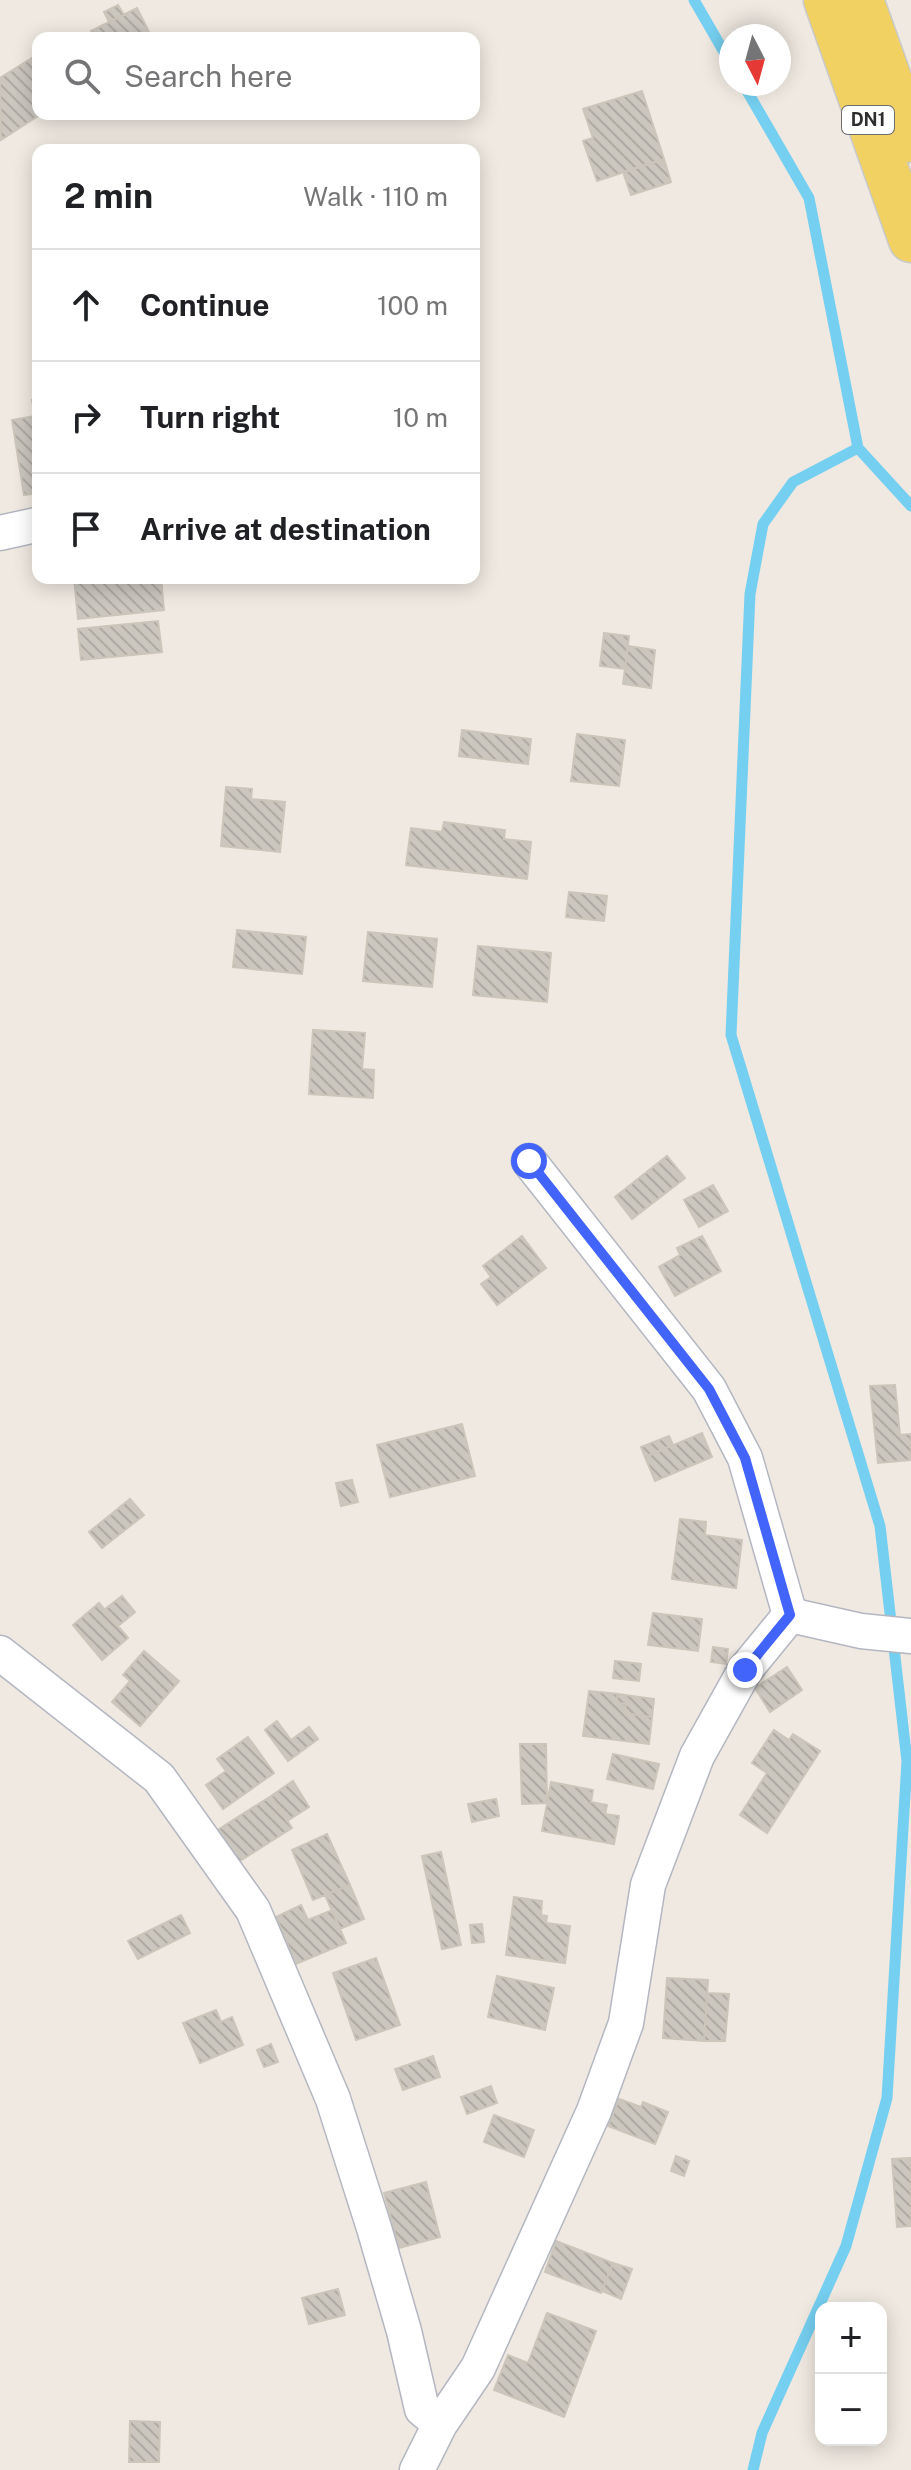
<!DOCTYPE html>
<html lang="en">
<head>
<meta charset="utf-8">
<style>
  body { margin:0; font-family:"Public Sans",sans-serif; background:#f6f6f6; color:#202124 }
  .controls { position:absolute; right:24px; bottom:24px; display:grid; overflow:hidden; border-radius:16px; box-shadow:0 4px 20px #0003 }
  .controls button { width:72px; height:72px; display:grid; place-items:center; padding:0; border:0; border-bottom:2px solid #e0e0e0; background:#fff; color:#202124; font:40px sans-serif }
  .compass { position:absolute; left:719px; top:24px; width:72px; height:72px; border-radius:50%; background:#fff; box-shadow:0 4px 20px #0003; rotate:174deg }
  .stop { position:absolute; width:24px; height:24px; margin:-18px; border:6px solid #4264fb; border-radius:50%; background:#fff }
  .stop.end { background:#4264fb; border-color:#fff; box-shadow:0 2px 8px #0008 }
  .list { margin:0; padding:0; list-style:none }
  h2 { display:flex; justify-content:space-between; align-items:center; height:104px; margin:0; padding:0 32px; font-size:34px }
  h2 small { font-size:26px; font-weight:400; color:#757577 }
  .list li { display:grid; grid-template-columns:52px 1fr auto; gap:24px; align-items:center; box-sizing:border-box; height:112px; padding:0 32px; border-top:2px solid #e0e0e0 }
  .list b { display:block; font-size:30px; white-space:nowrap }
  .list em { font-size:26px; font-style:normal; color:#757577 }
  .icon { flex:none; width:44px; height:44px; fill:none; stroke:currentColor; stroke-width:2; stroke-linecap:round; stroke-linejoin:round }
  .map { position:relative; flex:none; width:911px; height:2470px; overflow:hidden }
  .search { position:absolute; background:#fff; box-shadow:0 4px 20px #0003; left:32px; top:32px; width:448px; height:88px; display:flex; align-items:center; gap:20px; box-sizing:border-box; padding:0 28px; border-radius:16px; color:#757577; font-size:30px }
  .panel { position:absolute; background:#fff; box-shadow:0 4px 20px #0003; left:32px; top:144px; width:448px; height:440px; border-radius:16px }
  .map>svg:first-child { display:block }
  .lines { fill:none; stroke-linecap:round; stroke-linejoin:round }
  .stream { stroke:#75cff0; stroke-width:11 }
  .building { fill:url(#building-back-hatch); stroke:#cbc5ba; stroke-width:2 }
  .street-casing { stroke:#b4b7c1; stroke-width:37 }
  .primary-casing { stroke:#c9c9c9; stroke-width:47 }
  .street { stroke:#fff; stroke-width:34 }
  .primary { stroke:#f2d163; stroke-width:44 }
  .route { stroke:#4264fb; stroke-width:10 }
  .labels { text-anchor:middle; stroke-width:7; stroke-linejoin:round; paint-order:stroke }
  .shield { fill:#fff; stroke:#6d6d6d; stroke-width:2 }
  .shield-label { font-size:18px; font-weight:bold; fill:#2e2e2e }
</style>
</head>
<body>
<div class="map">
<svg width="911" height="2470" viewBox="0 0 911 2470">
  <defs>
    <pattern id="building-back-hatch" width="6" height="6" patternUnits="userSpaceOnUse" patternTransform="scale(2)"><rect width="6" height="6" fill="#cbc7bf"/><path d="M-1 5l2 2M0 0l6 6M5-1l2 2" fill="none" stroke="#afaba4"/></pattern>
  </defs>
  <rect width="100%" height="100%" fill="#efe9e1"/>
  <g class="lines">
    <path class="stream" d="M694,0l37,64
      M743,84l66,114 49,250 53,58
      M753,2470l9,-37 84,-187 41,-148 20,-337 -27,-235 -149,-491 19,-441 13,-70 30,-42 65,-34"/>
  </g>
  <path class="building" d="M118,5l6,10 -15,7 -5,-10z
    M137,8l15,30h-57l-4,-7z
    M35,56l3,4v54h3l-40,26 -1,-62z
    M642,91l22,68 -67,22 -14,-40 10,-3 -10,-29z
    M664,159l7,23 -40,13 -8,-23z
    M32,400h6v93l-14,2 -12,-75 23,-4z
    M74,578h87l3,32 -86,9z
    M158,621l4,31 -81,8 -3,-31z
    M604,633l25,3 -4,33 -25,-3z
    M628,646l27,4 -4,38 -28,-4z
    M462,730l69,9 -3,25 -69,-8z
    M577,734l48,6 -6,46 -48,-5z
    M226,787l26,2 -1,10 34,3 -5,50 -59,-6z
    M444,822l61,8 -1,9 27,3 -4,37 -121,-14 5,-37 31,4z
    M569,892l38,4 -3,25 -38,-4z
    M237,930l69,7 -4,37 -69,-7z
    M368,932l69,7 -5,48 -69,-6z
    M478,946l73,7 -4,49 -74,-7z
    M313,1030l52,3 -3,36 12,1 -1,28 -64,-4z
    M667,1156l18,22 -53,41 -17,-22z
    M713,1185l15,26 -29,16 -15,-27z
    M522,1236l24,32 -49,37 -16,-21 10,-7 -8,-11z
    M702,1236l19,35 -46,25 -16,-29 21,-12 -3,-7z
    M895,1385l5,50 11,-1v26l-33,3 -8,-77z
    M462,1424l13,52 -85,21 -13,-52z
    M702,1433l10,24 -57,24 -10,-24z
    M669,1436l4,9 -28,12 -4,-10z
    M352,1480l6,22 -17,4 -5,-23z
    M130,1499l14,16 -42,33 -13,-16z
    M680,1519l26,3 -1,13 37,5 -6,48 -64,-9z
    M122,1596l13,16 -17,14 -14,-16z
    M99,1603l29,35 -26,22 -29,-35z
    M653,1613l49,6 -4,32 -50,-6z
    M713,1647l15,2 -2,15 -15,-2z
    M144,1651l35,30 -39,45 -28,-24 18,-21 -7,-6z
    M615,1661l26,3 -2,17 -26,-3z
    M787,1667l15,23 -32,22 -15,-24z
    M589,1691l29,3 -2,9 10,1 -2,9 28,4 -3,27 -66,-8z
    M618,1694l36,5 -2,18 -28,-4 2,-9 -10,-1z
    M277,1721l14,19 18,-13 9,12 -30,22 -23,-31z
    M774,1730l15,10 4,-6 27,17 -53,82 -27,-18 27,-42 -15,-10z
    M248,1737l26,36 -51,36 -17,-24 20,-14 -9,-12z
    M520,1744h26l1,59 -25,1z
    M613,1754l46,10 -6,25 -46,-10z
    M293,1781l16,26 -22,14 -16,-25z
    M551,1782l42,8 -2,12 16,3 -2,9 14,2 -5,28 -72,-13z
    M271,1796l21,32 -55,35 -21,-32z
    M496,1799l3,17 -27,6 -4,-18z
    M327,1834l23,51 -37,15 -21,-50z
    M441,1852l20,93 -19,4 -20,-93z
    M350,1885l14,34 -24,10 -15,-34z
    M514,1897l28,4 -1,14 6,1 -1,7 24,3 -5,37 -59,-8z
    M301,1905l7,15 24,-10 14,33 -50,21 -20,-47z
    M181,1915l9,18 -52,26 -10,-18z
    M482,1924l2,18 -12,1 -2,-18z
    M376,1958l24,67 -44,15 -23,-67z
    M497,1976l57,12 -9,42 -57,-13z
    M667,1978l41,2 -4,61 -41,-3z
    M707,1993l22,1 -4,47h-21z
    M216,2010l5,12 11,-5 11,28 -43,18 -17,-40z
    M271,2044l7,18 -14,5 -7,-17z
    M433,2056l7,21 -37,13 -8,-21z
    M491,2086l6,17 -30,11 -6,-17z
    M619,2099l22,8 2,-5 25,10 -13,32 -47,-18z
    M494,2115l40,15 -10,27 -40,-15z
    M676,2156l13,5 -5,15 -13,-5z
    M911,2158v68l-14,1 -5,-68z
    M426,2182l14,55 -41,11 -15,-55z
    M556,2241l57,22 -12,30 -56,-21z
    M613,2263l19,6 -11,30 -19,-8z
    M338,2289l7,26 -36,9 -7,-26z
    M547,2313l49,18 -32,86 -70,-27 14,-35 20,8z
    M130,2421l30,1 -1,40h-30z"/>
  <g class="lines">
    <defs>
      <path id="street" d="M0,533l36,-8
        M529,1161l180,228 36,69 45,157
        M790,1615l71,16 50,5
        M0,1653l159,125 94,132 80,189 41,129 30,103 18,78 18,15
        M417,2470l23,-46 38,-56 116,-257 32,-88 22,-138 49,-129 48,-86 45,-55"/>
      <path id="primary" d="M826,0l85,240
        M861,0l50,140"/>
    </defs>
    <use href="#street" class="street-casing"/>
    <use href="#primary" class="primary-casing"/>
    <use href="#street" class="street"/>
    <use href="#primary" class="primary"/>
  </g>
  <g class="lines">
    <path class="route" d="M529,1161l180,228 36,69 45,157 -45,55"/>
  </g>
  <g class="labels">
    <rect class="shield" x="842" y="106" width="52" height="28" rx="6"/>
    <g class="shield-label">
      <text x="868" y="126">DN1</text>
    </g>
  </g>
</svg>
<div class="controls">
<button>+</button>
<button>−</button>
</div>
<svg class="compass" viewBox="-18 -18 36 36"><path d="M0-13l5 13h-10z" fill="#e53935"/><path d="M0 13l5-13h-10z" fill="#757577"/></svg>
<div class="stop" style="left:529px;top:1161px"></div>
<div class="stop end" style="left:745px;top:1670px"></div>
<div class="search"><svg class="icon" aria-label="search" viewBox="0 0 24 24"><circle cx="10" cy="10" r="6"/><path d="M15 15l6 6"/></svg>Search here</div>
<section class="panel">
<h2>2 min<small>Walk · 110 m</small></h2>
<ul class="list">
<li><svg class="icon" aria-label="ahead" viewBox="0 0 24 24"><path d="M12 20V5M6 11l6-6 6 6"/></svg><div><b>Continue</b></div><em>100 m</em></li>
<li><svg class="icon" aria-label="right" viewBox="0 0 24 24"><path d="M7 20v-9h11M14 6l5 5-5 5"/></svg><div><b>Turn right</b></div><em>10 m</em></li>
<li><svg class="icon" aria-label="arrive" viewBox="0 0 24 24"><path d="M6 21V4h12l-3 4 3 4H6"/></svg><div><b>Arrive at destination</b></div></li>
</ul>
</section>
</div>
</body>
</html>
